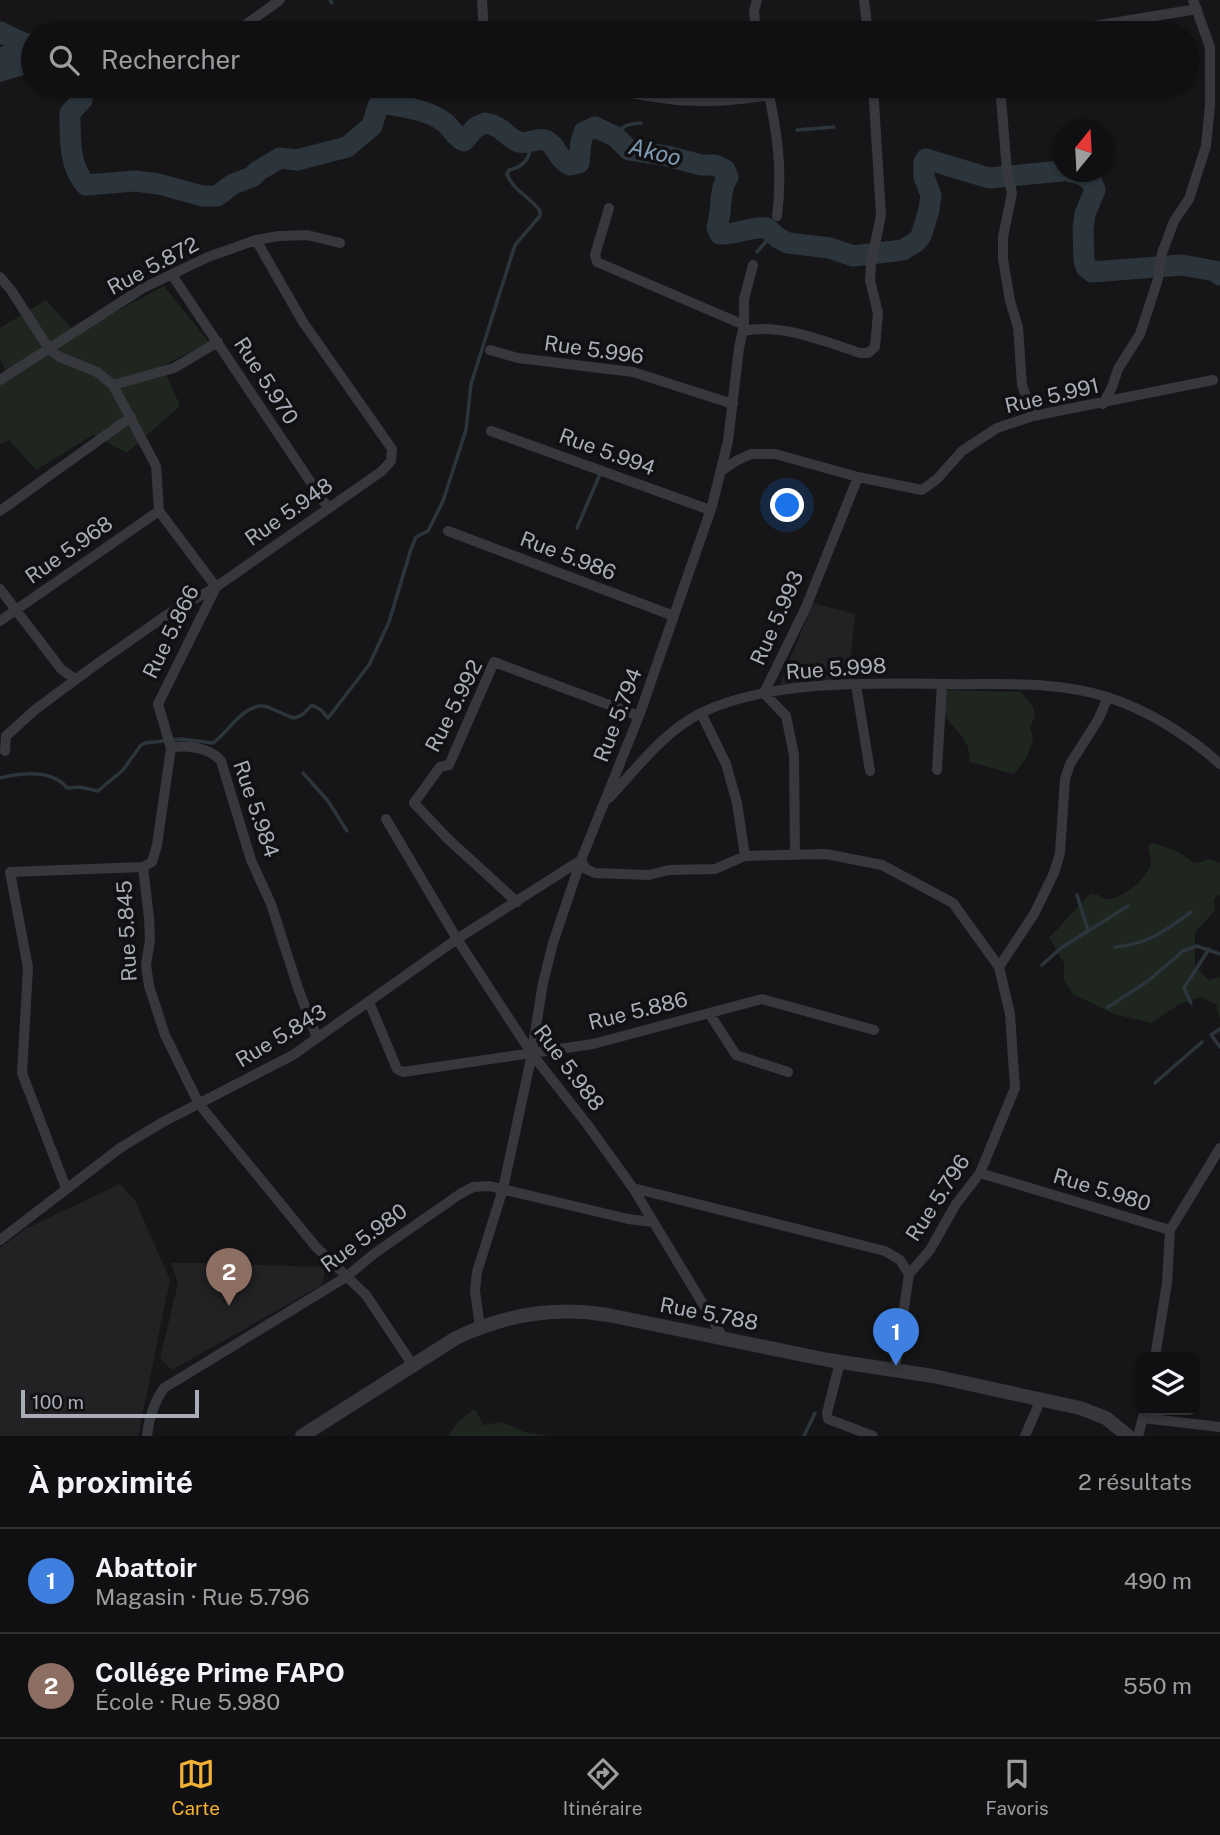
<!DOCTYPE html>
<html lang="fr">
<head>
<meta charset="utf-8">
<style>
  body { margin:0; font-family:"Public Sans",sans-serif; background:#19191b; color:#f1f3f6 }
  .controls { position:absolute; right:21px; bottom:21px; display:grid; overflow:hidden; border-radius:10px; box-shadow:0 2px 5px #0004 }
  .controls button { width:63px; height:63px; display:grid; place-items:center; padding:0; border:0; border-bottom:2px solid #303032; background:#101012; color:#f1f3f6; font:35px sans-serif }
  .compass { position:absolute; left:1052px; top:119px; width:63px; height:63px; border-radius:50%; background:#101012; box-shadow:0 2px 5px #0004; rotate:18deg }
  .scale { position:absolute; left:21px; bottom:18px; width:178px; box-sizing:border-box; padding-left:7px; border:4px solid #a8adb8; border-top:0; font-size:19px; line-height:24px; white-space:nowrap; color:#a8adb8; -webkit-text-stroke:5px #111113; paint-order:stroke }
  .you { position:absolute; left:788px; top:506px; width:24px; height:24px; margin:-18px; border:5px solid #fff; border-radius:50%; background:#1a73e8; box-shadow:0 0 0 10px #1a73e833 }
  .badge { display:grid; place-items:center; width:46px; height:46px; border-radius:50%; background:#f2b134; color:#fff; font-size:23px; font-weight:700 }
  .pin { position:absolute; translate:-50% -58px; filter:drop-shadow(0 2px 4px #0008) }
  .pin::after { content:''; position:absolute; top:37px; width:24px; height:21px; background:inherit; clip-path:polygon(0 0,100% 0,50% 100%) }
  .list { margin:0; padding:0; list-style:none }
  h2 { display:flex; justify-content:space-between; align-items:center; height:91px; margin:0; padding:0 28px; font-size:30px }
  h2 small { font-size:23px; font-weight:400; color:#9c9d9f }
  .list li { display:grid; grid-template-columns:46px 1fr auto; gap:21px; align-items:center; box-sizing:border-box; height:105px; padding:0 28px; border-top:2px solid #303032 }
  .list b { display:block; font-size:26px; white-space:nowrap }
  .list p { margin:0; font-size:23px; white-space:nowrap; color:#9c9d9f }
  .list em { font-size:23px; font-style:normal; color:#9c9d9f }
  .icon { flex:none; width:38px; height:38px; fill:none; stroke:currentColor; stroke-width:2; stroke-linecap:round; stroke-linejoin:round }
  .map { position:relative; flex:none; width:1220px; height:1436px; overflow:hidden }
  .search { position:absolute; background:#101012; box-shadow:0 2px 5px #0004; left:21px; right:21px; top:21px; height:77px; display:flex; align-items:center; gap:18px; box-sizing:border-box; padding:0 24px; border-radius:38px; color:#9c9d9f; font-size:26px }
  .sheet { height:301px; background:#101012 }
  nav { display:flex; justify-content:space-around; align-items:center; box-sizing:border-box; height:98px; border-top:2px solid #303032; background:#101012; font-size:19px; color:#9c9d9f }
  nav a { display:grid; justify-items:center; gap:4px }
  nav .on { color:#f2b134 }
  .map>svg:first-child { display:block }
  .built { fill:#222225 }
  .green { fill:#1e261f }
  .water { fill:#2c353c }
  .lines { fill:none; stroke-linecap:round; stroke-linejoin:round }
  .stream { stroke:#2c353c; stroke-width:3.5 }
  .river { stroke:#2c353c; stroke-width:21 }
  .minor { stroke:#37383d; stroke-width:10 }
  .tertiary { stroke:#37383d; stroke-width:14 }
  .labels { text-anchor:middle; stroke-width:7; stroke-linejoin:round; paint-order:stroke }
  .street-label { font-size:21px; fill:#a8adb8; stroke:#111113 }
  .water-label { font-size:23px; font-style:italic; fill:#7f9bb3; stroke:#111113 }
</style>
</head>
<body>
<div class="map">
<svg width="1220" height="1436" viewBox="0 0 1220 1436">
  <rect width="100%" height="100%" fill="#161618"/>
  <path class="built" d="M813,603l42,11 -4,40 1,26 -72,4z
    M120,1184l16,18 34,78 -32,156h-138v-188l25,-19z
    M171,1263h30l125,4 -4,18 -150,85 -12,-12 18,-75z"/>
  <path class="green" d="M164,286l45,56 -46,24 17,40 -53,47 -34,-18 -57,35 -27,-30 -9,4v-69l5,-5 -5,-12v-30l46,-28 30,33z
    M948,690l73,2 12,15 2,8 -5,13 3,10 -6,19 -13,17 -44,-12c-1,-5 -1,-13 -3,-17 -7,-19 -38,-30 -19,-55z
    M1153,843l26,9 14,10 5,1 11,-4 11,4v32l-6,4 1,11 -20,23v34l14,13 11,-3v42l-4,-15 -15,-7 -21,7 -29,19 -37,-9 -41,-20 -9,-13v-18l-15,-25 41,-44c8,-1 9,3 16,5 15,2 43,-22 45,-36 0,-5 -2,-12 -3,-17z
    M473,1410h3l7,15 19,-3 22,10 25,4h-101l11,-15z"/>
  <path class="water" d="M14,42c10,7 9,22 10,33l-24,7v-35z"/>
  <g class="lines">
    <path class="stream" d="M330,0l2,3
      M797,130l37,-3
      M616,137c5,-12 12,-13 25,-14
      M757,252l17,-20
      M577,528l23,-54
      M303,773l25,28 19,30
      M0,778c21,-5 52,-9 67,10l13,-1 18,4 25,-21 18,-25 4,-2 36,-4 32,4c15,-10 32,-43 55,-36 9,4 17,8 26,11l8,-3 10,-10 9,5 7,8 41,-53 20,-43 22,-73 5,-12 12,-6 15,-30 23,-71 5,-46 44,-139 25,-29v-5c-9,-14 -26,-19 -33,-37l2,-4c15,-3 22,-12 22,-28
      M1077,895l11,35
      M1115,947c31,-2 52,-17 76,-35
      M1042,965l19,-17 67,-42
      M1191,1003l-7,-15 25,-39
      M1108,1007l40,-26 35,-30 14,-5 23,8
      M1220,1029l-9,6 9,12
      M1155,1083l47,-41
      M804,1436l11,-23"/>
    <path class="river" d="M0,32l25,12h8
      M79,86l3,14 -12,13c0,24 -1,54 16,72l49,-4 24,3 43,12h15l16,-12 19,-7 6,-6 22,-13 17,2 50,-13 25,-21 6,-20 4,-3c20,4 45,6 62,19 7,5 11,15 20,19l12,-14 9,-4c19,3 20,14 34,19 10,3 20,-6 28,-1 11,6 10,18 23,24l9,-2 2,-21 3,-10 11,-5 21,10 13,13 38,6 34,9h14l10,5 3,7c-10,13 -5,34 -11,50l3,7c17,1 30,-8 47,-6l11,10 10,5 42,5 23,8 50,-6 13,-8 5,-6 8,-26 2,-15 -7,-18v-15l2,-3 63,19 73,-7
      M1071,172c11,2 21,6 24,18l-10,24 -2,15 1,31 2,7 6,5 90,-7 33,6 5,4"/>
    <path class="minor" d="M482,0l2,33
      M864,0l4,33
      M234,33l46,-33
      M756,33l-2,-22 3,-11
      M1019,33l43,-6 20,1 115,-19
      M596,86c66,14 106,21 173,9
      M767,86c10,44 16,85 10,130
      M1000,86l7,85 5,22 -9,44v22l7,42 8,26 4,58 11,31
      M172,275l156,233
      M0,277l11,13 38,59 11,8 37,15 16,13 43,81 3,45 57,76 -58,117 13,44
      M744,325v-26l9,-34
      M743,331c38,-8 80,10 117,22h8l7,-6 3,-34 -8,-33 1,-16 10,-49 -8,-129
      M490,350l28,8 115,14 100,32
      M0,380l143,-92 65,-31 48,-17 23,-4 28,-1 33,8
      M113,385l61,-17 44,-26
      M1103,404l9,-17 6,-18 22,-35 18,-55 4,-26 12,-32 15,-22 17,-53 4,-41v-58l-17,-47
      M491,431l219,79
      M720,472l16,-11 15,-7h24l83,23 64,13 15,-11 25,-28 35,-23 36,-12 180,-36
      M0,511l131,-94
      M448,531l226,85
      M0,589l61,80 14,10
      M0,621l159,-110
      M856,685l14,86
      M701,713l25,51 11,39 8,53
      M5,751l1,-15 30,-27 58,-43 74,-52 48,-27 166,-116 9,-10 1,-12 -89,-127 -47,-82
      M937,770l5,-86
      M609,798c28,-30 56,-68 94,-86 68,-32 167,-29 241,-28 54,1 110,-4 163,13 41,13 82,39 113,67
      M386,819l71,120 75,115 55,70 46,64 91,151
      M795,855l-1,-100 -8,-39 -22,-23 42,-86 52,-130
      M143,867l9,-5 5,-17 14,-97c15,-4 40,0 50,13l30,99 20,44 27,84 19,50
      M517,902l-69,-63 -34,-36 26,-36 9,-2 45,-103 145,54
      M999,967l35,-53 20,-41 6,-20 5,-74 5,-15 28,-44 10,-23
      M369,1002l28,67 6,3 190,-28 169,-45 112,31
      M709,1013l27,42 52,17
      M980,1173l190,57 -3,53 -12,74
      M66,1188l-44,-115 6,-105 -18,-96 133,-5 6,51 1,22 -4,25 3,21 16,49 34,69 117,143 50,48 46,69
      M633,1188l252,63 15,9 9,14
      M1170,1230l50,-82
      M0,1240l120,-92 43,-26 130,-67 164,-116 124,-79 5,9 9,4 54,2 20,-5 46,-1 30,-13 81,-2 56,11 71,38 46,64 11,47 5,74 -35,85 -24,31 -26,46 -21,24 -14,96
      M480,1327l-5,-36 2,-19 26,-83 27,-126 13,-80 10,-40 28,-83 58,-144 73,-210 16,-65 11,-93 5,-23 -147,-63 -2,-7 14,-47
      M840,1362l-13,51 1,6 45,17
      M1143,1418l77,9
      M147,1436c2,-18 6,-33 17,-48l182,-111 29,-24 85,-59 13,-7 16,-1 139,33 25,3
      M1025,1436l16,-37
      M1138,1436l7,-26"/>
    <path class="tertiary" d="M302,1436l154,-98c48,-23 99,-32 152,-23l220,45 105,16 147,32 26,10 22,18"/>
  </g>
  <g class="labels">
    <g class="street-label">
      <text transform="translate(153 266) rotate(-28)" y="7">Rue 5.872</text>
      <text transform="translate(594 350) rotate(8)" y="7">Rue 5.996</text>
      <text transform="translate(266 381) rotate(57)" y="7">Rue 5.970</text>
      <text transform="translate(1052 396) rotate(-13)" y="7">Rue 5.991</text>
      <text transform="translate(607 452) rotate(20)" y="7">Rue 5.994</text>
      <text transform="translate(289 512) rotate(-35)" y="7">Rue 5.948</text>
      <text transform="translate(69 550) rotate(-35)" y="7">Rue 5.968</text>
      <text transform="translate(568 556) rotate(21)" y="7">Rue 5.986</text>
      <text transform="translate(777 618) rotate(-66)" y="7">Rue 5.993</text>
      <text transform="translate(171 632) rotate(-64)" y="7">Rue 5.866</text>
      <text transform="translate(836 669) rotate(-4)" y="7">Rue 5.998</text>
      <text transform="translate(454 706) rotate(-63)" y="7">Rue 5.992</text>
      <text transform="translate(618 715) rotate(-69)" y="7">Rue 5.794</text>
      <text transform="translate(256 809) rotate(71)" y="7">Rue 5.984</text>
      <text transform="translate(127 931) rotate(-93)" y="7">Rue 5.845</text>
      <text transform="translate(638 1011) rotate(-14)" y="7">Rue 5.886</text>
      <text transform="translate(281 1036) rotate(-31)" y="7">Rue 5.843</text>
      <text transform="translate(569 1068) rotate(53)" y="7">Rue 5.988</text>
      <text transform="translate(1102 1190) rotate(17)" y="7">Rue 5.980</text>
      <text transform="translate(938 1198) rotate(-57)" y="7">Rue 5.796</text>
      <text transform="translate(364 1238) rotate(-36)" y="7">Rue 5.980</text>
      <text transform="translate(709 1314) rotate(11)" y="7">Rue 5.788</text>
    </g>
    <g class="water-label">
      <text transform="translate(655 152) rotate(14)" y="8">Akoo</text>
    </g>
  </g>
</svg>
<div class="controls">
<button><svg class="icon" aria-label="layers" viewBox="0 0 24 24"><path d="M12 4l9 5-9 5-9-5zM3 14l9 5 9-5"/></svg></button>
</div>
<svg class="compass" viewBox="-18 -18 36 36"><path d="M0-13l5 13h-10z" fill="#e53935"/><path d="M0 13l5-13h-10z" fill="#9c9d9f"/></svg>
<div class="scale">100 m</div>
<div class="you"></div>
<div class="pin badge" style="left:896px;top:1366px;background:#3f7fe0">1</div>
<div class="pin badge" style="left:229px;top:1306px;background:#8d6e63">2</div>
<div class="search"><svg class="icon" aria-label="search" viewBox="0 0 24 24"><circle cx="10" cy="10" r="6"/><path d="M15 15l6 6"/></svg>Rechercher</div>
</div>
<section class="sheet">
<h2>À proximité<small>2 résultats</small></h2>
<ul class="list">
<li><span class="badge" style="background:#3f7fe0">1</span><div><b>Abattoir</b><p>Magasin · Rue 5.796</p></div><em>490 m</em></li>
<li><span class="badge" style="background:#8d6e63">2</span><div><b>Collége Prime FAPO</b><p>École · Rue 5.980</p></div><em>550 m</em></li>
</ul>
</section>
<nav>
<a class="on"><svg class="icon" aria-label="map" viewBox="0 0 24 24"><path d="M3 6l6-2 6 2 6-2v14l-6 2-6-2-6 2zM9 4v14M15 6v14"/></svg>Carte</a>
<a><svg class="icon" aria-label="directions" viewBox="0 0 24 24"><path d="M12 3l9 9-9 9-9-9zM9 14v-3h6M13 9l2 2-2 2"/></svg>Itinéraire</a>
<a><svg class="icon" aria-label="saved" viewBox="0 0 24 24"><path d="M7 4h10v16l-5-4-5 4z"/></svg>Favoris</a>
</nav>
</body>
</html>
